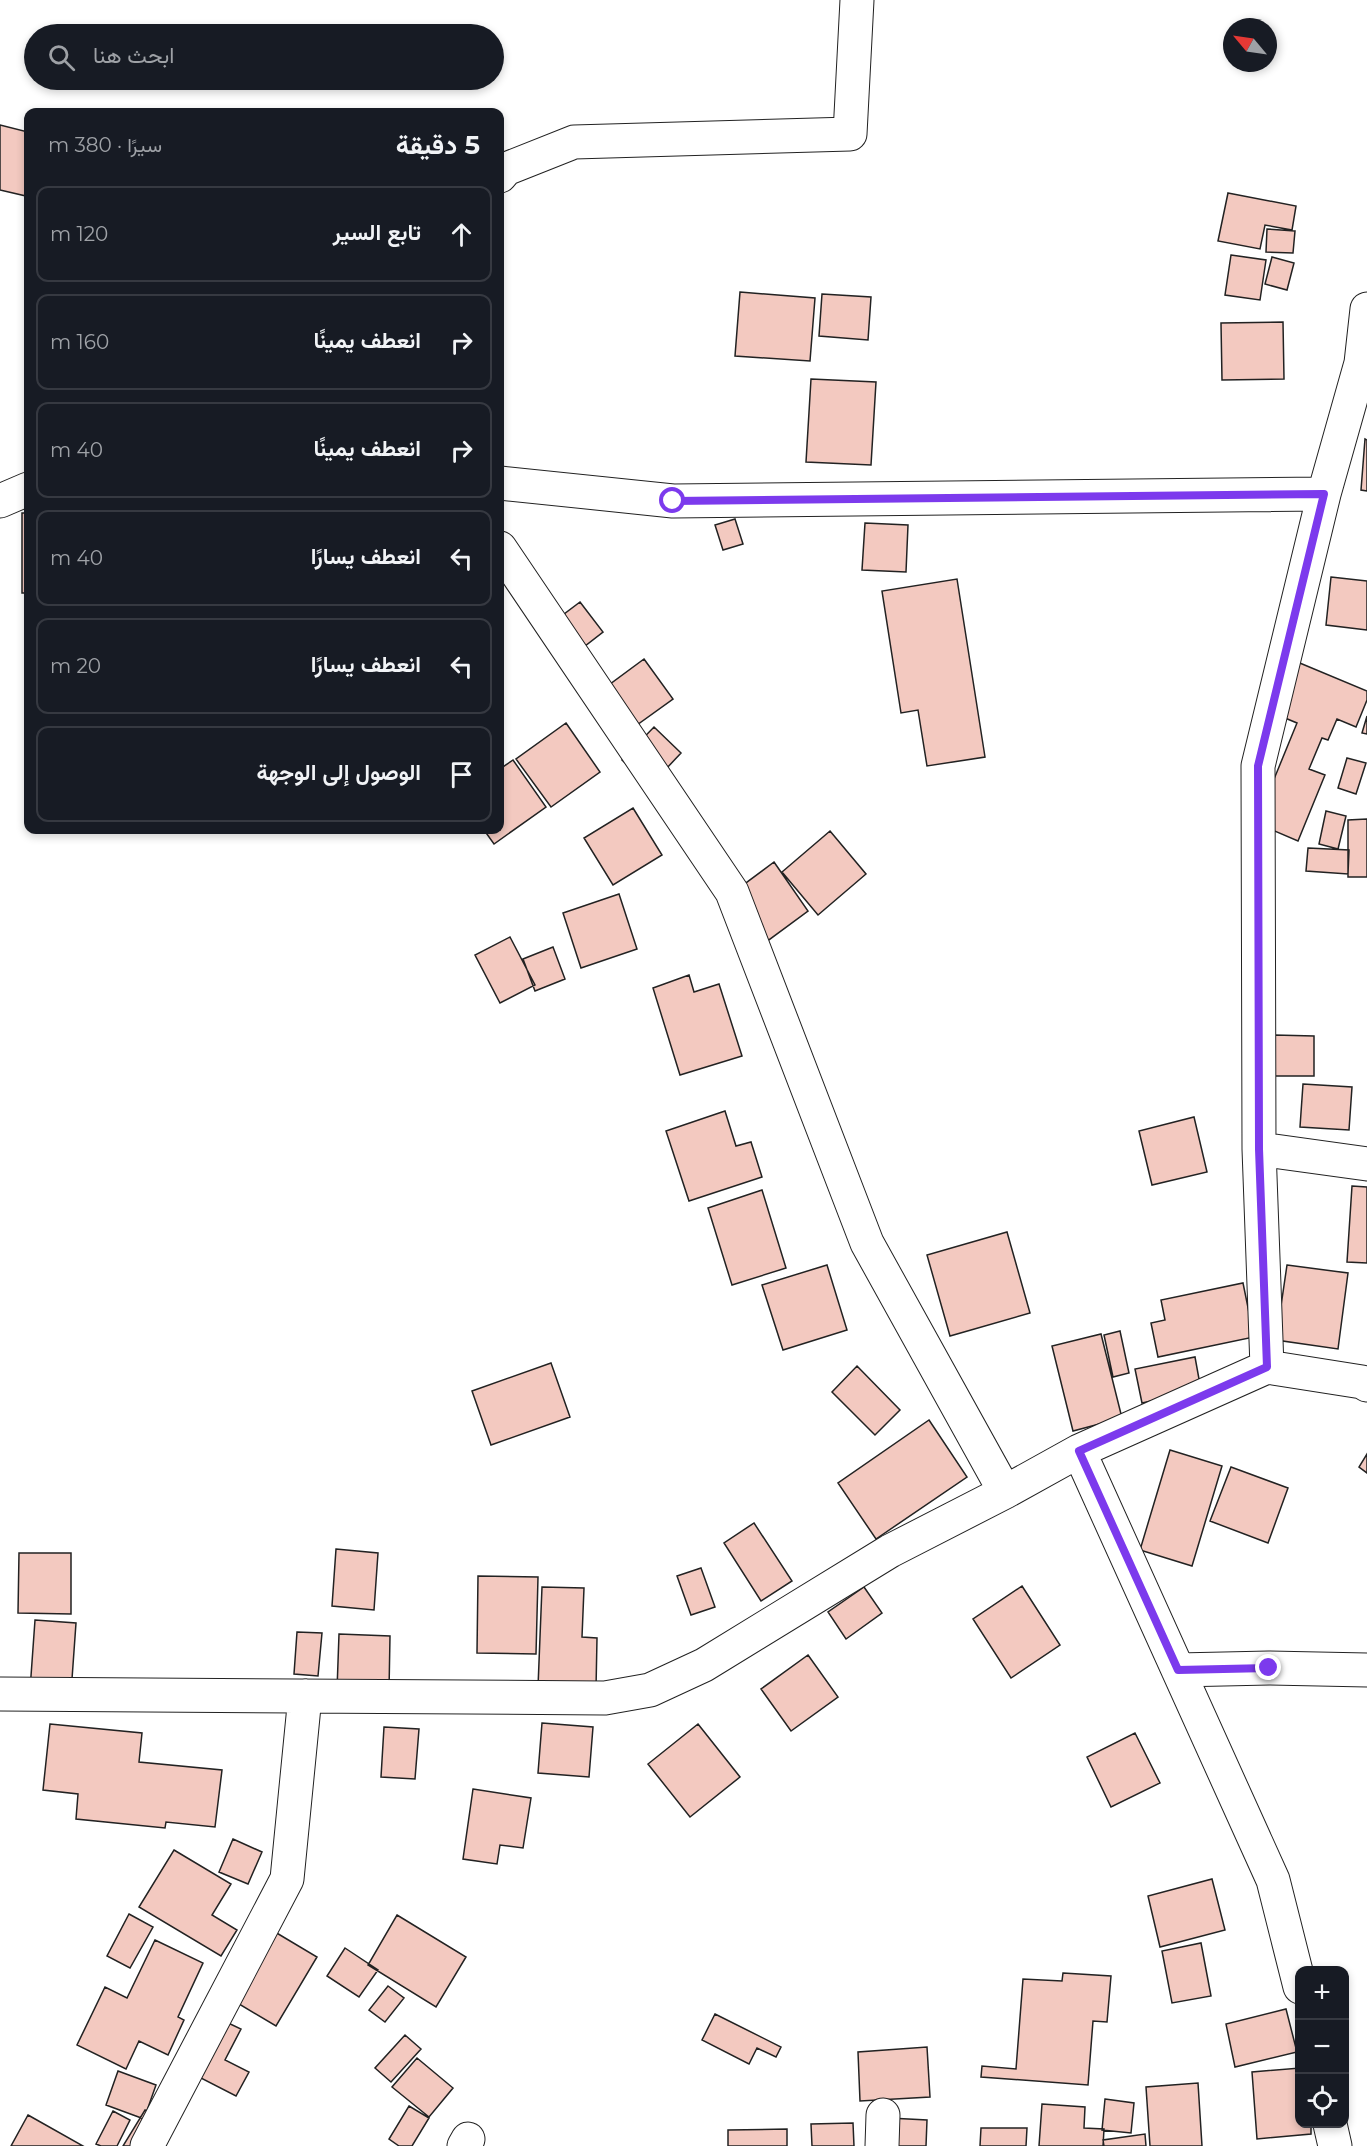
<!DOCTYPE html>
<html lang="ar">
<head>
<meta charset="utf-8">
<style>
  body { margin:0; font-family:Montserrat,Vazirmatn,sans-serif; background:#20242c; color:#f1f3f6; direction:rtl }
  .controls { position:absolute; right:18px; bottom:18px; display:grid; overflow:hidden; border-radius:12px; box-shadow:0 3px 9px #0003 }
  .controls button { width:54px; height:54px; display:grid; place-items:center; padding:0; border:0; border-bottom:2px solid #363941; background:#171b24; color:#f1f3f6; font:30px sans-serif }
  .compass { position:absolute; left:1223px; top:18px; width:54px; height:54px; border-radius:50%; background:#171b24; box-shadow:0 3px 9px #0003; rotate:299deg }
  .stop { position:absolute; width:18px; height:18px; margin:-14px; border:4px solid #7c3aed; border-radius:50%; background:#fff }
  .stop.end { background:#7c3aed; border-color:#fff; box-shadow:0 2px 6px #0008 }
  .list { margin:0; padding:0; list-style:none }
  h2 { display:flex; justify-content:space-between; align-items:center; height:78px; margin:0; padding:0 24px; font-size:26px }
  h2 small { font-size:20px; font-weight:400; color:#9ea1a6 }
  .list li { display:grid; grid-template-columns:39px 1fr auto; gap:18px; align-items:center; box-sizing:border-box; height:96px; margin:0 12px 12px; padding:0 12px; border:2px solid #363941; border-radius:12px }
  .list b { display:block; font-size:22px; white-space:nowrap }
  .list em { font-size:20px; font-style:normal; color:#9ea1a6 }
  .icon { flex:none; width:33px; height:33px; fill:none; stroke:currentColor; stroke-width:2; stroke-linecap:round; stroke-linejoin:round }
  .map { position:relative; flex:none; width:1367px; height:2146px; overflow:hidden; direction:ltr }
  .search { position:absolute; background:#171b24; box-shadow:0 3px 9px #0003; left:24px; top:24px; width:480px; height:66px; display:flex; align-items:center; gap:15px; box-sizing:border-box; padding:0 21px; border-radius:33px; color:#9ea1a6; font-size:22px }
  .panel { position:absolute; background:#171b24; box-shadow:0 3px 9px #0003; left:24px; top:108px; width:480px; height:726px; border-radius:12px; direction:rtl }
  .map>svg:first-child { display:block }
  .building { fill:#f3c9c0; stroke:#222; stroke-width:1.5 }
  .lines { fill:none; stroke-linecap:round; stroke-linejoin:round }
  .street-casing { stroke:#222; stroke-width:35 }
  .street { stroke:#fff; stroke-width:33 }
  .route { stroke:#7c3aed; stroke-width:8 }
</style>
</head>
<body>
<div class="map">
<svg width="1367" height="2146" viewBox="0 0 1367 2146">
  <rect width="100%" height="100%" fill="#fff"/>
  <path class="building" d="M0,125l28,7v53l-2,11 -26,-6z
    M1228,193l68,13 -4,24 -27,-5 -5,24 -42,-8z
    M1267,229l28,2 -2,22 -27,-1z
    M1231,255l35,5 -6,40 -35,-5z
    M1272,257l22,6 -7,27 -22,-6z
    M740,292l75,6 -5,63 -75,-5z
    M822,294l49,3 -3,43 -49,-4z
    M1283,322l1,57 -62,1 -1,-57z
    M811,379l65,3 -5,83 -65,-3z
    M1365,439l2,1v51l-6,-1z
    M22,513h6v80h-6z
    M735,519l8,25 -20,6 -8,-25z
    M865,523l43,2 -2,47 -44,-2z
    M1331,577l36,4v49l-41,-5z
    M957,579l28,178 -58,9 -9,-56 -17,3 -19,-122z
    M580,602l23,30 -36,28 -24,-30z
    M644,659l29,40 -50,36 -29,-39z
    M1295,661l72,30v9l-11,27 -19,-8 -9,21 -6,-2 -13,31 16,6 -27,66 -42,-18 41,-100 -24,-10z
    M1367,716v18l-5,-1z
    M566,723l34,49 -49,35 -35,-48z
    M654,727l27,26 -31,33 -28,-26z
    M1347,758l19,5 -10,31 -18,-6z
    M513,760l33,47 -52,37 -10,-14h16v-61z
    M633,808l29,47 -49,30 -29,-47z
    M1326,811l20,5 -8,33 -19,-5z
    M1367,819v58h-19v-57z
    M830,831l36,43 -48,41 -36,-43z
    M1308,848l41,2 -1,24 -42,-3z
    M774,862l34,49 -50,37 -35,-48z
    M619,894l18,55 -56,19 -18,-55z
    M510,937l25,48 -35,18 -25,-48z
    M553,947l12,32 -30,12 -12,-32z
    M689,975l5,17 25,-8 23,72 -62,19 -27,-87z
    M1274,1035l40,1v40h-40z
    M1303,1084l49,3 -3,43 -49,-3z
    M725,1111l11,35 15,-4 11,35 -73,24 -23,-70z
    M1194,1117l13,55 -55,13 -13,-54z
    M1352,1186l15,1v76l-20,-1z
    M762,1190l24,78 -54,17 -24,-77z
    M1007,1232l23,81 -80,23 -23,-81z
    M827,1265l20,65 -64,20 -21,-65z
    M1287,1265l61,8 -10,76 -62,-9z
    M1243,1283l11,54 -96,20 -7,-34 14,-3 -4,-20z
    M1120,1331l9,42 -16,4 -9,-42z
    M1101,1334l21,84 -49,13 -21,-85z
    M1195,1357l6,33 -59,13 -7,-34z
    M551,1363l19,54 -79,28 -19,-54z
    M857,1366l43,44 -25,25 -43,-43z
    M929,1420l38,57 -91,62 -38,-56z
    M1170,1450l52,16 -30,100 -52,-16z
    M1367,1454v19l-8,-6z
    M1231,1467l57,21 -20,55 -58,-22z
    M754,1523l38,58 -31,20 -37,-58z
    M336,1549l42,4 -4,57 -42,-4z
    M19,1553h52v61l-53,-1z
    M701,1568l14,39 -24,8 -14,-39z
    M478,1576l60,1 -2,77 -59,-1z
    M1022,1586l38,59 -49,33 -38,-59z
    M542,1587l42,1 -2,49 15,1 -1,51 -58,-2z
    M864,1587l18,26 -36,26 -18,-27z
    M35,1620l41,3 -5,70 -41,-3z
    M297,1632l25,1 -4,43 -24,-2z
    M339,1634l51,2 -1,55 -52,-1z
    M808,1655l30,42 -47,34 -30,-42z
    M542,1723l51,4 -4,50 -51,-4z
    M50,1724l92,9 -3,29 83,8 -7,57 -49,-5 -1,6 -89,-9 2,-25 -35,-4z
    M698,1724l42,53 -50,40 -42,-53z
    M384,1727l35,2 -4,50 -34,-2z
    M1135,1733l25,50 -49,24 -24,-50z
    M473,1789l58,9 -8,50 -23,-3 -3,19 -34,-5z
    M233,1839l29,13 -14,32 -29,-12z
    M174,1850l57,34 -19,31 25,15 -16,26 -82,-49z
    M1212,1879l13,51 -65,17 -12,-51z
    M129,1914l24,13 -23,41 -23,-12z
    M397,1915l69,42 -30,50 -68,-42z
    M275,1932l42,25 -41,69 -42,-25z
    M155,1940l48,23 -25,54 6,3 -16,35 -29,-14 -13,28 -49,-24 28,-58 22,11z
    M1201,1943l10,53 -39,7 -10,-52z
    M345,1948l33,22 -19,27 -32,-21z
    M1063,1973l48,3 -4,46 -14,-1 -5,64 -107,-8 1,-11 34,3 7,-90 39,2z
    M388,1986l16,12 -19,24 -16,-12z
    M1286,2009l11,43 -62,15 -9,-43z
    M715,2014l66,33 -5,10 -19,-9 -8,16 -47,-24z
    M224,2021l17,8 -16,31 24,12 -13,24 -41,-21z
    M405,2035l16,14 -30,33 -16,-14z
    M927,2047l3,50 -70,4 -2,-49z
    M417,2058l36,30 -24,29 -37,-30z
    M1300,2068v56h11v10l-54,5 -5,-67z
    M118,2071l38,14 -12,34 -38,-14z
    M1198,2083l4,63h-52l-4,-59z
    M1105,2099l29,4 -3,30 -29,-3z
    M1042,2104l43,3 -1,21 20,1 -1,17h-64z
    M409,2106l20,12 -17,28h-13l-10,-7z
    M145,2110l18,11 -15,25h-25z
    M113,2111l17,9 -13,26h-16l-5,-2z
    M28,2115l55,31h-72z
    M870,2117l57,3 -1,26h-58z
    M853,2123l1,23h-42l-1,-22z
    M981,2128h46l-1,18h-46z
    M787,2129v17h-59v-16z
    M1145,2134l1,12h-42l-1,-6z"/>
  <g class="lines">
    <defs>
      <path id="street" d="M500,176l6,-7 68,-27 276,-8 7,-134
        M500,483l173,18 651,-7
        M0,501l28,-12
        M500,548l232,344 135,351 138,249
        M1259,1149l108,15
        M1267,1367l-8,-218 -1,-383 66,-272 37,-131 6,-54
        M1079,1451l194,429 27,107
        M1178,1670l91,-2 98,2
        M0,1694l605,4 45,-8 54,-25 186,-114 115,-59 74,-41 188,-84 95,15 5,3
        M1330,2124l5,22
        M147,2146l140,-267 18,-183
        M464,2146l4,-7
        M882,2146l1,-31"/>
    </defs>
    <use href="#street" class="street-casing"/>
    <use href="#street" class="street"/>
  </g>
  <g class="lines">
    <path class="route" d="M673,501l651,-7 -66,272 1,383 8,218 -188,84 99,219 91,-2"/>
  </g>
</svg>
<div class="controls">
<button>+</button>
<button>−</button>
<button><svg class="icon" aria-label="locate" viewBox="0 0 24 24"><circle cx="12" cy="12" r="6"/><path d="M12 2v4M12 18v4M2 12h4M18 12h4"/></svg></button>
</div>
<svg class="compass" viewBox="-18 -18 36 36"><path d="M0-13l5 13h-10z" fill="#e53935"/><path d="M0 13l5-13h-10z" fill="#9ea1a6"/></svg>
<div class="stop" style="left:673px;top:501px"></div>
<div class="stop end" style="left:1269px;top:1668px"></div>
<div class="search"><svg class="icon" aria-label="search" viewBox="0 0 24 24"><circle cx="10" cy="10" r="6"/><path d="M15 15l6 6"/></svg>ابحث هنا</div>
<section class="panel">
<h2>5 دقيقة<small>سيرًا · 380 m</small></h2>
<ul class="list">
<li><svg class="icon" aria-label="ahead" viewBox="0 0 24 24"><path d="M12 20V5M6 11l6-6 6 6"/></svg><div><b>تابع السير</b></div><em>120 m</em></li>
<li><svg class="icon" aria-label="right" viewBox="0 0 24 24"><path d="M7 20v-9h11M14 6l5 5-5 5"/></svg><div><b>انعطف يمينًا</b></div><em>160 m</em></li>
<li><svg class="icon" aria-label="right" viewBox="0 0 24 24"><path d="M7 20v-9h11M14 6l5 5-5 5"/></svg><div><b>انعطف يمينًا</b></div><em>40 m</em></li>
<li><svg class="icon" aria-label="left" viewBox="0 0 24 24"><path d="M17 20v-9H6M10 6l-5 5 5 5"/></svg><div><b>انعطف يسارًا</b></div><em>40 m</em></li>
<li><svg class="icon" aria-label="left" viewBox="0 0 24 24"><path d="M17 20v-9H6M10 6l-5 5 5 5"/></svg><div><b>انعطف يسارًا</b></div><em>20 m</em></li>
<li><svg class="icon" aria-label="arrive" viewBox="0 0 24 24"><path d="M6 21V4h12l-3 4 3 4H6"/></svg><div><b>الوصول إلى الوجهة</b></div></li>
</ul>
</section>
</div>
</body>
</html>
